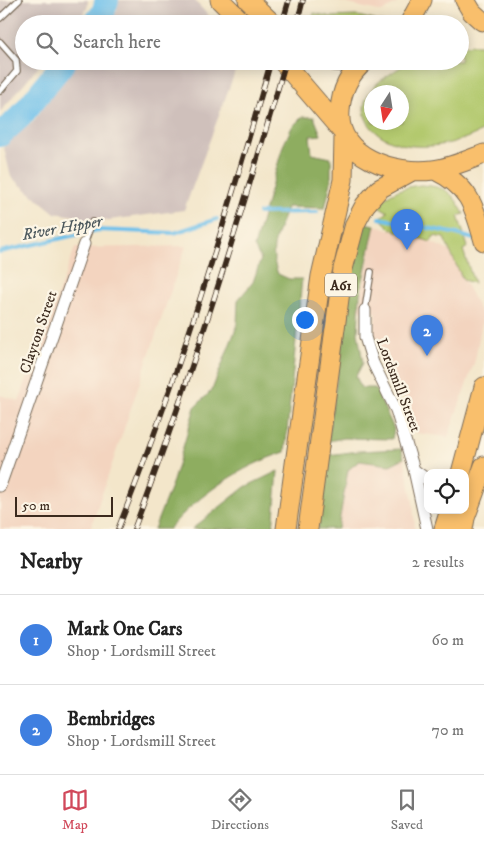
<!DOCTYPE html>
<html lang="en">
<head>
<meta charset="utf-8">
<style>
  body { margin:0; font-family:"IM FELL DW Pica",serif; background:#f2f2f2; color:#222 }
  .controls { position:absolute; right:15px; bottom:15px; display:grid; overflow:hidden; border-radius:10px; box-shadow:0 2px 12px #0003 }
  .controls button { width:45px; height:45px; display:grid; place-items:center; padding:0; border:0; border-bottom:1px solid #e0e0e0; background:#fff; color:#222; font:25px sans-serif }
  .compass { position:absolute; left:364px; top:85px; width:45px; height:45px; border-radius:50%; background:#fff; box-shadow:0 2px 12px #0003; rotate:192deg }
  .scale { position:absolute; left:15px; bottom:12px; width:98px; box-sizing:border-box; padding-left:5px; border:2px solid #3b2a1e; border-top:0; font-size:14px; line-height:18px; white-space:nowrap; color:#3b2a1e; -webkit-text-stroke:4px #fcf5e5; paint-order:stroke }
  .you { position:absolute; left:304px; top:319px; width:18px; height:18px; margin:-12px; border:4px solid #fff; border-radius:50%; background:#1a73e8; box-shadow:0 0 0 8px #1a73e833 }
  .badge { display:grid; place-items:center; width:32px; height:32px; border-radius:50%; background:#d1495b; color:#fff; font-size:16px; font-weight:700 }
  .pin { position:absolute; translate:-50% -41px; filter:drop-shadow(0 1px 2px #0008) }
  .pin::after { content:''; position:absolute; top:26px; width:18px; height:15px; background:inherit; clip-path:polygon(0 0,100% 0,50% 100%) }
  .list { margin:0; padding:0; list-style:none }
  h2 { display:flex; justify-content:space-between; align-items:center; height:65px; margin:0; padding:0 20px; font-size:21px }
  h2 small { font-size:16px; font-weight:400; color:#767676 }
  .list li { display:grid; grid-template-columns:32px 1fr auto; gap:15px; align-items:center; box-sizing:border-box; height:90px; padding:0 20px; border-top:1px solid #e0e0e0 }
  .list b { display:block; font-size:19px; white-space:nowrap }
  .list p { margin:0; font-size:16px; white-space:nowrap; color:#767676 }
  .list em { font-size:16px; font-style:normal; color:#767676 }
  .icon { flex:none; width:28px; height:28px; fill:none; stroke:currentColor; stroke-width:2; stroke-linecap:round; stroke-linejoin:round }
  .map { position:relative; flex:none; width:484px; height:529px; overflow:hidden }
  .search { position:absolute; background:#fff; box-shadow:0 2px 12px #0003; left:15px; right:15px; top:15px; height:55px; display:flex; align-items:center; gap:12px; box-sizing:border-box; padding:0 18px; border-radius:28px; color:#767676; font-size:19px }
  .sheet { height:245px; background:#fff }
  nav { display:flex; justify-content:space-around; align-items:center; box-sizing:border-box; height:70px; border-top:1px solid #e0e0e0; background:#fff; font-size:14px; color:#767676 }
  nav a { display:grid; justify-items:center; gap:2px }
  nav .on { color:#d1495b }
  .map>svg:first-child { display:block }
  .built { fill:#f3d4bf }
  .industrial { fill:#cfc0bb }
  .green { fill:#b3c96e; stroke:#777a46; fill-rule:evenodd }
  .forest { fill:#8ead61; stroke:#646c40 }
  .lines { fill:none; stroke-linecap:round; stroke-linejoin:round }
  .stream { stroke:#6fc1eb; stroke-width:4 }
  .river { stroke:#6fc1eb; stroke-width:24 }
  .service-casing { stroke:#7b6c5a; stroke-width:8 }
  .minor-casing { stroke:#7b6c5a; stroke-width:13 }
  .trunk-casing { stroke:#7b6c5a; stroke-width:21 }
  .service { stroke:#fff; stroke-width:5.5 }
  .minor { stroke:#fff; stroke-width:11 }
  .trunk { stroke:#f9bf6c; stroke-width:19 }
  .rail-casing { stroke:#3b2a1e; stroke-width:5.5 }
  .rail { stroke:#fcf5e5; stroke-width:4; stroke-dasharray:11; stroke-linecap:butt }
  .labels { text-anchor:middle; stroke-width:4.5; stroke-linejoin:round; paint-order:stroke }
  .shield { fill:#fcf5e5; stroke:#75675a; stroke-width:1 }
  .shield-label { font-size:14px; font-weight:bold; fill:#3b2a1e }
  .street-label { font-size:15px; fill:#3b2a1e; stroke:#fcf5e5 }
  .water-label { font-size:16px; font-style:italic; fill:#4b575c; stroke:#fcf5e5 }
</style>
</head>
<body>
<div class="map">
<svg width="484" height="529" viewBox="0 0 484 529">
  <rect width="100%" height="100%" fill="#fcf5e5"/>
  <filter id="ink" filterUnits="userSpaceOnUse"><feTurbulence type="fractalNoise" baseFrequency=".02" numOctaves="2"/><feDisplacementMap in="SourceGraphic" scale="10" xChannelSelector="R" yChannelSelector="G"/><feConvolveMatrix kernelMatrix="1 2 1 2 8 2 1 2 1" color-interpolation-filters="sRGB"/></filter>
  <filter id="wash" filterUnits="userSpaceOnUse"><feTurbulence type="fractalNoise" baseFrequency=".0096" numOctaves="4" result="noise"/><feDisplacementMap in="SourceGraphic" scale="20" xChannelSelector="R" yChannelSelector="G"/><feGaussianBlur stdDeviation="1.12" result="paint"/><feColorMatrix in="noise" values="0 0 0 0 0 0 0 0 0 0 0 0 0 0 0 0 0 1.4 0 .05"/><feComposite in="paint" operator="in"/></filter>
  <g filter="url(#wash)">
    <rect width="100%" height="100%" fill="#f3e6ca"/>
    <path class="built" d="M332,0h70l-20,12z
      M375,225l56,17 18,9 34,66 -8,43 -27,77 -32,-4 -3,-15 -39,-85 2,-21 -17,-2z
      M186,246l-96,283h-90v-134l19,6 56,-153z
      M404,458l9,44 2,27h-77l10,-59 11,-9 31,4z"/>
    <path class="industrial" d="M0,0h88l-1,9 -13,15h-50v37h19l-43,51z
      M118,0h76l22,24h-109l10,-13z
      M78,61h161l-55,149 -112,15 3,-9 -20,-3 -44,-36 -8,-33 29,-21z"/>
    <path class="green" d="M314,13l17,4 27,-1 28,7 -72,1 -2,-4z
      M471,45h13v85c-21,11 -45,18 -70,16 -44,-3 -72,-41 -27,-70 8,-5 18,-13 27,-15 15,-2 31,0 46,0v-14zM402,92v30h-30v-30z
      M421,185c25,2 31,6 43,29l-6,2 10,31 -5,3 11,33 -11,-3 -19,-42 -10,-2 -3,6 -40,-13 -11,-11 8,-6 -11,-7c12,-13 26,-18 44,-20z"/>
    <path class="forest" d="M302,117h12l7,18 -11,1 2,18 19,4v24l-6,26 -38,-1c-8,26 -20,39 -9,67l11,5h13l-17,173c-44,14 -87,43 -116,77h-15l19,-48 22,-74 17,-17 25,-64 1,-26 15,-18 8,-23 -7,-12 29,-101 9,-19z
      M364,223l11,2 -15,69 -2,39 5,30 -7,13 5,12h14l19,41 -2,10 -48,-1 -16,3 19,-138 12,-69z
      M401,449l3,9 -14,7 -31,-4 -11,9 -10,59h-20l10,-74 31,-4z
      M278,471l-5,58h-81l53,-42z"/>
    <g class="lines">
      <path class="stream" d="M259,213l58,-1
        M380,218l77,16 20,6
        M0,252l98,-22 76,3 43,-14"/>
      <path class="river" d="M94,24l9,-11 4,-13
        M0,135l21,-19 44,-55"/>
    </g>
  </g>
  <g filter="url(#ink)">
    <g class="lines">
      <defs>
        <path id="service" d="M0,18l19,-18
          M0,42l16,18 1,11 -17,20
          M84,244l8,-22
          M365,310l6,-38"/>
        <path id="minor" d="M365,310v27l8,26 23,47 18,60 13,59
          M414,470l14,10
          M0,486l84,-242"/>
        <path id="trunk" d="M220,0l24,24
          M248,0l25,24
          M465,0l7,12 10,9
          M409,24l13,-24
          M282,61l60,70
          M335,61l28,2
          M365,61c-16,13 -24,30 -25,50 -4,46 55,64 93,59 17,-2 35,-10 51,-16
          M435,170c35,17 39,36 49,71
          M461,473l23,-86
          M286,529l35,-253 22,-96 1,-43
          M308,529l35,-260 12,-45 10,-19 14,-16 33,-18
          M444,529l6,-19
          M463,529l2,-11 19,-52"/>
      </defs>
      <use href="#service" class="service-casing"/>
      <use href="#minor" class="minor-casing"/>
      <use href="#trunk" class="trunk-casing"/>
      <use href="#service" class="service"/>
      <use href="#minor" class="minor"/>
      <use href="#trunk" class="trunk"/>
      <defs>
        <path id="rail" d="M282,24l7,-24
          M297,24l6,-24
          M118,529c61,-152 108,-310 153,-468
          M134,529c58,-153 106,-310 152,-468"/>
      </defs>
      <use href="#rail" class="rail-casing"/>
      <use href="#rail" class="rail"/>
    </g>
  </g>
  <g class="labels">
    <rect class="shield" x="325" y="273.5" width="32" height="23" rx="4"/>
    <g class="shield-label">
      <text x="341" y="290">A61</text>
    </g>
    <g class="street-label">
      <text transform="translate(38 332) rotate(-71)" y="5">Clayton Street</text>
      <text transform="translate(399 385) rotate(69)" y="5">Lordsmill Street</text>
    </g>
    <g class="water-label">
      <text transform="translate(62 227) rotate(-10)" y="6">River Hipper</text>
    </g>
  </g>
</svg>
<div class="controls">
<button><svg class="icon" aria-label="locate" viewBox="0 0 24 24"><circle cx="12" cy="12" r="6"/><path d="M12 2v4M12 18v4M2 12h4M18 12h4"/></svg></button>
</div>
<svg class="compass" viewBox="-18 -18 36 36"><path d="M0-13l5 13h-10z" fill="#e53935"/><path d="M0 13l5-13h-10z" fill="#767676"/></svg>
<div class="scale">50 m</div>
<div class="you"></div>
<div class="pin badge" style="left:407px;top:250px;background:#3f7fe0">1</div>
<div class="pin badge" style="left:427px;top:356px;background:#3f7fe0">2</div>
<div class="search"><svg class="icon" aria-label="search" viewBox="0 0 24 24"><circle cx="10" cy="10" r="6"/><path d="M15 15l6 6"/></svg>Search here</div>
</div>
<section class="sheet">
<h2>Nearby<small>2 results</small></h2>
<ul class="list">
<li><span class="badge" style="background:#3f7fe0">1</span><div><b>Mark One Cars</b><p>Shop · Lordsmill Street</p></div><em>60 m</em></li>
<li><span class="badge" style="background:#3f7fe0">2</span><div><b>Bembridges</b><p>Shop · Lordsmill Street</p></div><em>70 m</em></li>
</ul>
</section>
<nav>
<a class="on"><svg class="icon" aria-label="map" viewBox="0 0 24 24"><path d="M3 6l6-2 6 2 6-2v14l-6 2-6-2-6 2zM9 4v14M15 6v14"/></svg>Map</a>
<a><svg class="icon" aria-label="directions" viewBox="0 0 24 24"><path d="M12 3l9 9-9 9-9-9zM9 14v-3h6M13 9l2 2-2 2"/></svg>Directions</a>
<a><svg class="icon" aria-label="saved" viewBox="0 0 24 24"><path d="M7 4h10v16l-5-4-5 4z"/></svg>Saved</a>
</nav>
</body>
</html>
